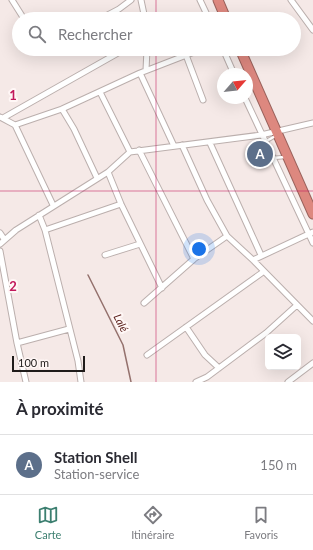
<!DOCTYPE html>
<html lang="fr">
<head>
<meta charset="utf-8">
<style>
  body { margin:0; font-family:Lato,sans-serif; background:#f2f2f3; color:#2b2b33 }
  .controls { position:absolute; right:12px; bottom:12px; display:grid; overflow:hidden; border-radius:6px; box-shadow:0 4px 16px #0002 }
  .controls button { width:36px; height:36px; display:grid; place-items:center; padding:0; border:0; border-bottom:1px solid #e1e1e2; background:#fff; color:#2b2b33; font:20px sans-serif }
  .compass { position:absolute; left:217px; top:68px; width:36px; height:36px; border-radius:50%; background:#fff; box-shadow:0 4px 16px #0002; rotate:62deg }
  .scale { position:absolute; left:12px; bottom:10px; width:73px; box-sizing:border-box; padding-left:4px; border:2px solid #1f1b1a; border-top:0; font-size:11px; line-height:14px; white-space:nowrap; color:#1f1b1a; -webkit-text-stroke:3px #fff7f6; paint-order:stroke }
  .you { position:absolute; left:199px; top:249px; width:14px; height:14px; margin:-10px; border:3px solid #fff; border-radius:50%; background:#1a73e8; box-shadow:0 0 0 6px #1a73e833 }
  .badge { display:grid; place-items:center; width:26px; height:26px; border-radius:50%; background:#3c7f70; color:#fff; font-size:13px; font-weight:700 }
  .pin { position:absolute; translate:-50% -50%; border:2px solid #fff; box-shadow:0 1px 4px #0006 }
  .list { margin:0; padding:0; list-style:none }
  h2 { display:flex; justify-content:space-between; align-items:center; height:52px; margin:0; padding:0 16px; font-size:17px }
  h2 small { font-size:13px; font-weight:400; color:#7c7c81 }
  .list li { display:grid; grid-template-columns:26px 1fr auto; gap:12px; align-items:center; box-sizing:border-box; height:60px; padding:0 16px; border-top:1px solid #e1e1e2 }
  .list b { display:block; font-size:15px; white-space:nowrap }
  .list p { margin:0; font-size:13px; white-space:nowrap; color:#7c7c81 }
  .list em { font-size:13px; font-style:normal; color:#7c7c81 }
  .icon { flex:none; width:22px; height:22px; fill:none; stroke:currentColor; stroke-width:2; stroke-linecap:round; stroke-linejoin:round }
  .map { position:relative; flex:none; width:313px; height:382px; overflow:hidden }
  .search { position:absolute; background:#fff; box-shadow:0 4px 16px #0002; left:12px; right:12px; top:12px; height:44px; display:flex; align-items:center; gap:10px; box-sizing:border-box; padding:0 14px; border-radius:22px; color:#7c7c81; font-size:15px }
  .sheet { height:112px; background:#fff }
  nav { display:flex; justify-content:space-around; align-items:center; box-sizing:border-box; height:56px; border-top:1px solid #e1e1e2; background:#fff; font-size:11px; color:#7c7c81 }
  nav a { display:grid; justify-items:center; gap:2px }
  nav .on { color:#3c7f70 }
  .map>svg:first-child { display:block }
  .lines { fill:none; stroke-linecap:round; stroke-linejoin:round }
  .stream { stroke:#94716d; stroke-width:1.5 }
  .lane-casing { stroke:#bbafad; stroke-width:4.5 }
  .street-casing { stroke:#bbafad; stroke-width:7 }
  .highway-casing { stroke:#9a625c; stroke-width:11 }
  .lane { stroke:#fff; stroke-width:2.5 }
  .street { stroke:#fff; stroke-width:5 }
  .highway { stroke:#dd887f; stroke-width:9 }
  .grid { fill:none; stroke:#c2185b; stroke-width:1; stroke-opacity:0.55 }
  .labels { text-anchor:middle; stroke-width:4; stroke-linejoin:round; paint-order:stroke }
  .water-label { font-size:11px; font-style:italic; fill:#591e1a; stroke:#fff7f6 }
  .grid-label { font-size:13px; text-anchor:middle; font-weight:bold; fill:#c2185b; stroke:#fff7f6; stroke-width:4; stroke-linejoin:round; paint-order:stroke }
</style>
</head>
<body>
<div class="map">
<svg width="313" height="382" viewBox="0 0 313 382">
  <rect width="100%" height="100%" fill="#f5e9e7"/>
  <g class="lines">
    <path class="stream" d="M88,275l35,70 8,37"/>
    <defs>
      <path id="lane" d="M277,135l-26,15 7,12 14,-4 13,-1"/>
      <path id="street" d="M12,0l12,19
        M141,0l4,19
        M200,0l9,19
        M291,0l22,30
        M100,19l19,-10 12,-9
        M223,49l11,25
        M186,55l17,45
        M146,70l1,-21
        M140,73l34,73
        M100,92l30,60
        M245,98l68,145
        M62,109l12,20 23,49
        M0,117l15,8 47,-16 78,-36 62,-24
        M3,118l122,-69
        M15,125l38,80
        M210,143l51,112
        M182,145l25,55 20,36 26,24 60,61
        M139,150l55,109
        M108,172l13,32 41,84
        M39,215l6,15 33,131 3,21
        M45,230l76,-26
        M0,233l4,6
        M0,244l16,-14 92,-58 22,-20 131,-17 52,-12
        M0,251l17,92 9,39
        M105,255l35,-11
        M253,260l60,-28
        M144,303l50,-44 33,-23
        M186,327l19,28 14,13
        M17,343l52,-14
        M147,355l116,-83
        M196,382l11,-5 59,-44 31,-28
        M288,382l25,-19"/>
      <path id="highway" d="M218,0l8,19
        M240,49l73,165"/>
    </defs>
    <use href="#lane" class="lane-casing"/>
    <use href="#street" class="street-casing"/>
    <use href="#highway" class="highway-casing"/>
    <use href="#lane" class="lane"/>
    <use href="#street" class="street"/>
    <use href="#highway" class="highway"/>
  </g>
  <path class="grid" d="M156,0v19M156,49v333M0,191h313"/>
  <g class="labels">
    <g class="water-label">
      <text transform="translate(121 323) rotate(63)" y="4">Lalé</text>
    </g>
  </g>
  <g class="grid-label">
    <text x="13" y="100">1</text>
    <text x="13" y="291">2</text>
  </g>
</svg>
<div class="controls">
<button><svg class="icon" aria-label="layers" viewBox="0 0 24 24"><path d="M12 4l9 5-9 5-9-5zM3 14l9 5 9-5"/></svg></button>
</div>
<svg class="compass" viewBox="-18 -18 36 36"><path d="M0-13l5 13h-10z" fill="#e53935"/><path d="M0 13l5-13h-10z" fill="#7c7c81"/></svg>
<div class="scale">100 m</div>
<div class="you"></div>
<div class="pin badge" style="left:260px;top:154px;background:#5c6f8a">A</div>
<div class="search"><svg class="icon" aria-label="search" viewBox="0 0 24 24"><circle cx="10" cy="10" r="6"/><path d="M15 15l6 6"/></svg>Rechercher</div>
</div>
<section class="sheet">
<h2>À proximité<small></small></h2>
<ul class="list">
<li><span class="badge" style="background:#5c6f8a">A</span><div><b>Station Shell</b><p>Station-service</p></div><em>150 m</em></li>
</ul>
</section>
<nav>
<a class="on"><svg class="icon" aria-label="map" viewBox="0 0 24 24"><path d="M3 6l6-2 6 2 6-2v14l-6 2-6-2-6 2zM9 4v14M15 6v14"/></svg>Carte</a>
<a><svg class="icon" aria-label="directions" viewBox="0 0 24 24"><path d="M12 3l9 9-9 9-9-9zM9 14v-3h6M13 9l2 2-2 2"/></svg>Itinéraire</a>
<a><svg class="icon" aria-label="saved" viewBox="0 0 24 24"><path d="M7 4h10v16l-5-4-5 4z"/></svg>Favoris</a>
</nav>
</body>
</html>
